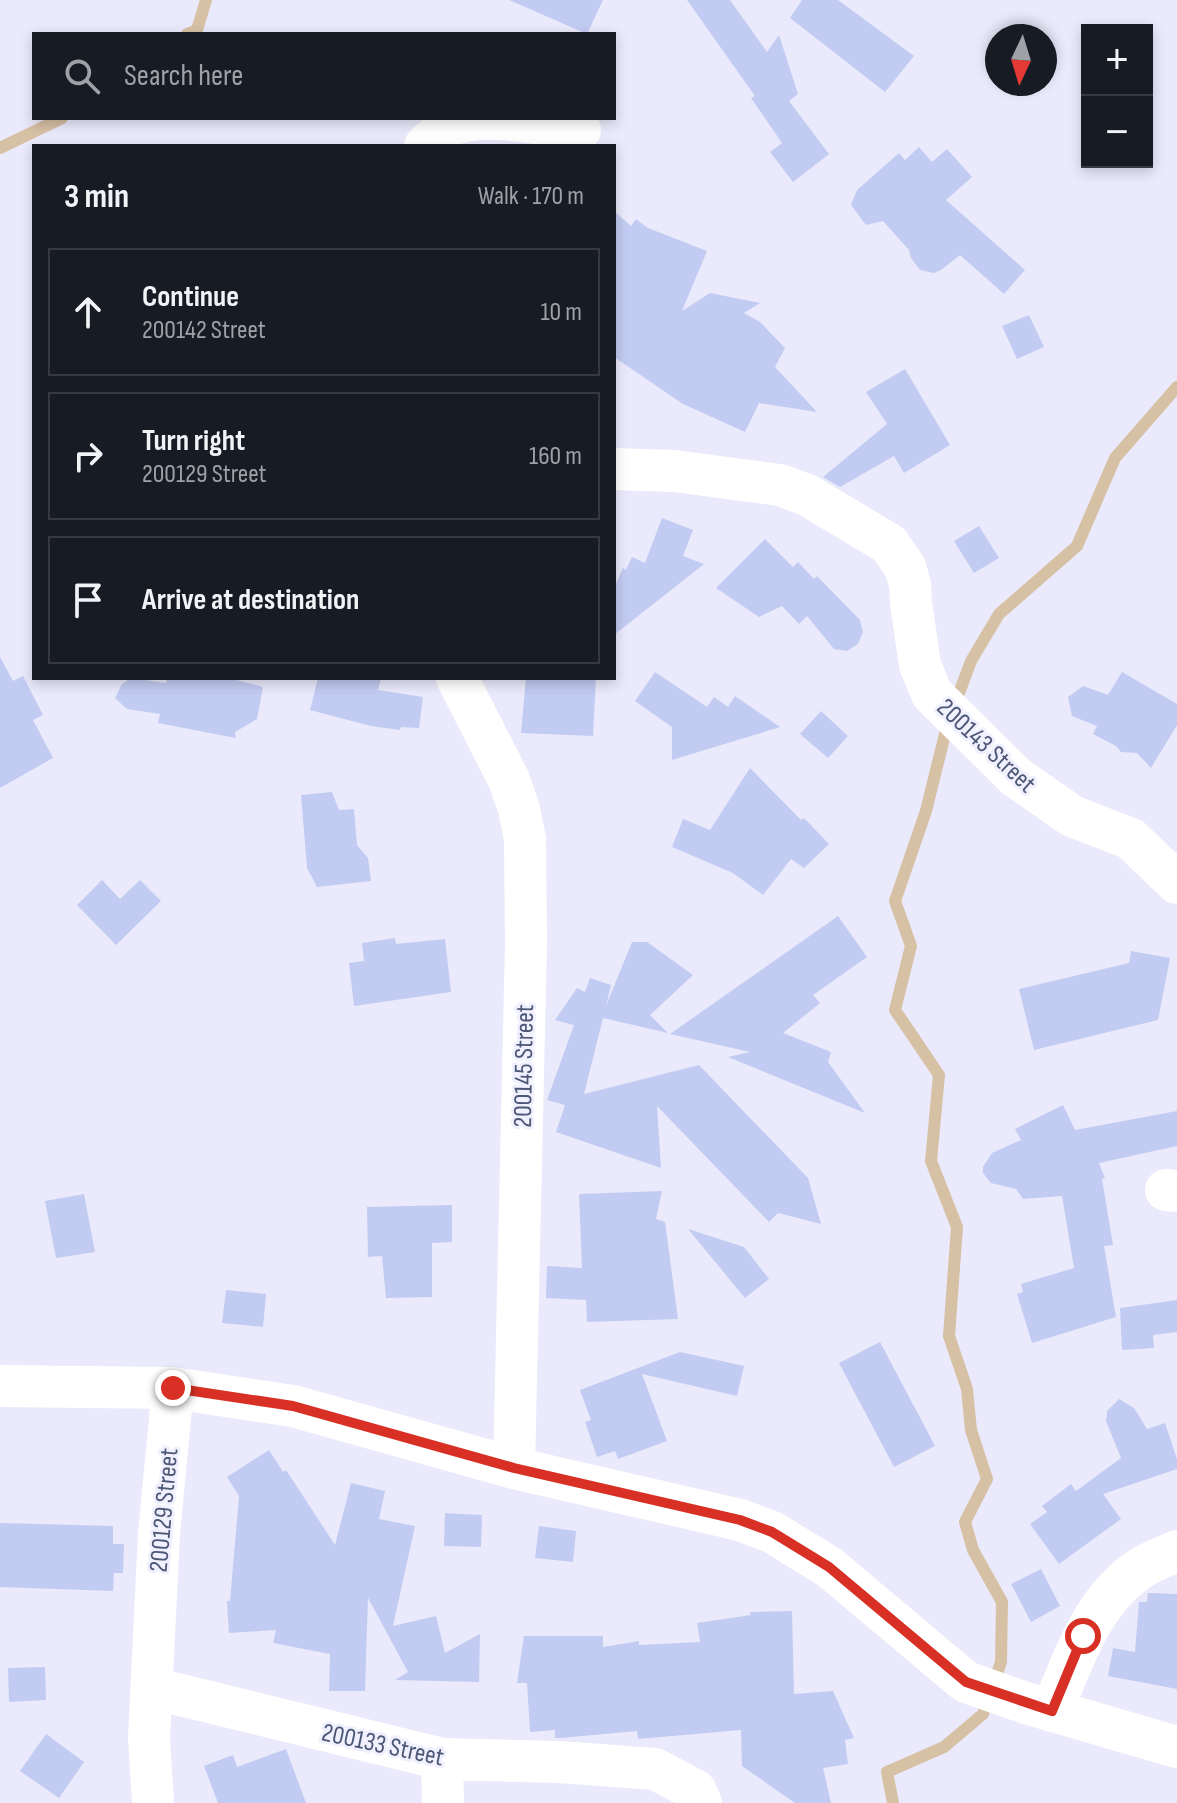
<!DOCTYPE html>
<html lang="en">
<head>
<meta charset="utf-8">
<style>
  body { margin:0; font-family:"Sofia Sans Condensed",sans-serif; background:#242831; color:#f1f3f6 }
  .controls { position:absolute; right:24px; top:24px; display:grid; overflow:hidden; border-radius:0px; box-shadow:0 4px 12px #0003 }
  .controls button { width:72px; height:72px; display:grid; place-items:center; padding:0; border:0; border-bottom:2px solid #363941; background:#171b24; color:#f1f3f6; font:40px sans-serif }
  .compass { position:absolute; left:985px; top:24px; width:72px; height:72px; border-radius:50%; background:#171b24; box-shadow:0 4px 12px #0003; rotate:184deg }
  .stop { position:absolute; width:24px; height:24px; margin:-18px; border:6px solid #d93025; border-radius:50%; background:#fff }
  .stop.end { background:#d93025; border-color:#fff; box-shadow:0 2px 8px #0008 }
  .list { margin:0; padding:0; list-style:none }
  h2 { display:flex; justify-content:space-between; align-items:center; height:104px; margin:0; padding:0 32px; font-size:34px }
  h2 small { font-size:26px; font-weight:400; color:#9ea1a6 }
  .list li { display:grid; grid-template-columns:52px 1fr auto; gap:24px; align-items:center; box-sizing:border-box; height:128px; margin:0 16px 16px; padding:0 16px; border:2px solid #363941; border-radius:0px }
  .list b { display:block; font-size:30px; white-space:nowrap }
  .list p { margin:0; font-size:26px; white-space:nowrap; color:#9ea1a6 }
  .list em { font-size:26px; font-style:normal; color:#9ea1a6 }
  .icon { flex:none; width:44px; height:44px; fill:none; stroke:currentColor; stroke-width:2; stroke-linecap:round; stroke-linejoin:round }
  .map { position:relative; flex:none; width:1177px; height:1803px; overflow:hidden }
  .search { position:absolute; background:#171b24; box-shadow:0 4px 12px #0003; left:32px; top:32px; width:584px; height:88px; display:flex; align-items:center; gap:20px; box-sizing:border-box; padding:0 28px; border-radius:0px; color:#9ea1a6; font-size:30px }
  .panel { position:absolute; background:#171b24; box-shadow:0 4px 12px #0003; left:32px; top:144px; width:584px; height:536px; border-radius:0px }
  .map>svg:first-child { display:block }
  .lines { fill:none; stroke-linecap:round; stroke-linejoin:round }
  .stream { stroke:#d7c1a5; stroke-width:12 }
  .building { fill:#c2cbf1 }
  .minor { stroke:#fff; stroke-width:42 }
  .route { stroke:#d93025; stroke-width:10 }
  .labels { text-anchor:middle; stroke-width:6; stroke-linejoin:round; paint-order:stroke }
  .street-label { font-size:26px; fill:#4d5776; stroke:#f0f0fe }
</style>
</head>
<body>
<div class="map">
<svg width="1177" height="1803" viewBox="0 0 1177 1803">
  <rect width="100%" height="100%" fill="#eaeafc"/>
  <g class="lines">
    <path class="stream" d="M187,34l10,-4 9,-30
      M0,148l62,-30
      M955,704l16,-43 28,-47 78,-68 38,-88 62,-71
      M893,1803l-6,-31 57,-25 39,-33 18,-52 1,-60 -29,-52 -8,-28 22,-43 -16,-49 -4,-41 -18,-53 8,-109 -26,-66 8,-86 -44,-65 16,-64 -16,-45 31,-90 22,-89"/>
  </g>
  <path class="building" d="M509,0h94l-16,34z
    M687,0h43l37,52 12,-17 19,59 -9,7 40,53 -36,28 -23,-30 12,-9 -31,-45 4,-2z
    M802,0h36l76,56 -29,36 -95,-74z
    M919,147l13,15 15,-13 25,28 -26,23 79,70 -21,24 -44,-39 -19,15 -7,3 -14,-3 -9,-12 -2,-8 -26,-29 -17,4 -15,-20 6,-15 42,-37 6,7z
    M614,211l17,15 5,-7 12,9 59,23 -25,60 28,-18 50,10 -16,10 16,9 25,26 -10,19 42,45 -58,-9 -14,29 -62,-28 -69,-47z
    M1029,315l15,32 -27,12 -15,-33z
    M905,369l45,76 -46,28 -10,-17 -54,31 -17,-10 64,-53 -21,-32z
    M662,518l31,12 -10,26 21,8 -90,71v-47l9,-20 3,2 6,-13 13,6z
    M979,526l20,32 -25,15 -20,-32z
    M765,539l28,28 5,-5 16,17 3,-3 43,44 3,12 -5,12 -11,7 -13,-2 -27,-33 -8,8 -17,-18 -23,11 -43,-29z
    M0,657l13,24 10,-5 20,39 -10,5 20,38 -53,30z
    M655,672l52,35 7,-10 14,10 7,-11 45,31 -108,33v-33l-37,-26z
    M1122,672l55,32v21l-26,43 -14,-15 -16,-1 -5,-6 -23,-12 4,-8 -25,-10 -4,-19 15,-11 25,9z
    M131,678l35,5 1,-5h62l34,9 -6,32 -22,13 1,6 -78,-15 2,-9 -33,-5 -12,-11 7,-14z
    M318,678h63l-3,12 45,7 -4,31 -18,-1 -1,3 -29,-4 -61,-16z
    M526,678h70l-3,58 -72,-3z
    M821,711l27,25 -20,22 -28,-24z
    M750,768l51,52 3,-2 25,26 -25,24 -13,-9 -28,36 -30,-22 -61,-26 11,-28 27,11z
    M332,792l7,18 15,-1 3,36 11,13 3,23 -54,6 -10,-19 -6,-73z
    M102,880l18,19 20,-19 21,21 -45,44 -39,-40z
    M838,916l29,41 -54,38 7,8 -37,30 48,19 -3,10 37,51 -137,-56 22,-5 -80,-18z
    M395,938l1,6 49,-5 6,53 -97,14 -5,-43 15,-2 -2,-18z
    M632,942h15l46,33 -43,40 18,18 -65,-15 -19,76 115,-29 109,113 13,46 -43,-11 -9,9 -112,-116 4,62 -105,-36 9,-27 -18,-5 27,-75 -19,-5 22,-32 8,4 5,-14 21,7 -5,21z
    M1131,951l39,7 -12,62 -124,30 -15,-61 110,-26z
    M1063,1105l12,25 102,-19v35l-78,17 6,15 -3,1 11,66 -9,1 12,71 -84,26 -15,-49 6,-2 -2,-8 53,-16 -12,-72 -39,3 -7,-10 -25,-6 -8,-10v-6l9,-14 29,-13 -6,-11z
    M662,1191l-6,28 9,3 13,97 -91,3 -1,-22 -40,-2 1,-32 35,2 -3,-74z
    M84,1194l11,58 -39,6 -11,-57z
    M452,1205v37l-20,1v54l-46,1 -4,-42 -14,1 -1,-50z
    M688,1229l56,18 25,32 -24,19z
    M226,1290l40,4 -3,33 -41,-4z
    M1177,1300v32l-24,3 1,13 -32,2 -2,-42z
    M880,1342l55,104 -41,21 -55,-104z
    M680,1352l64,14 -7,30 -95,-22 25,67 -49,18 -3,-8 -18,6 -12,-35 6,-2 -11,-30z
    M1119,1399l15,9 13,21 18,-6 12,36v10l-74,25 18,25 -62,45 -29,-40 17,-12 -5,-6 29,-22 5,7 45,-33 -15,-37 1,-10z
    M269,1450l14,22 3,-2 49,75 16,-62 34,8 -6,28 36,7 -22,100 43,-10 9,37 35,-19 -1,48 -84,-2 13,-8 -40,-74 -3,93h-36l1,-37 -57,-11 3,-13 -47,3 -2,-32h3l9,-105 -12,-19z
    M445,1513l37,2 -1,32 -37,-1z
    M0,1523l113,3v18h11l-1,29h-9l-1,18 -113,-4z
    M539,1526l37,5 -3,31 -38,-4z
    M1041,1569l19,37 -29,16 -20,-38z
    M1148,1593l29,1v95l-69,-13 5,-28 22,4 4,-50h8z
    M792,1611l2,83 39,-3 21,47 -9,2 3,24 -25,4 8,35h-36l-53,-37 -1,-36 -103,9 -1,-8 -76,7h-6v-8l-25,2 -3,-49h-10l7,-47h79v11l36,-6v4l61,-3 -3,-19 54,-8 -1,-3z
    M45,1667l1,33 -37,2 -1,-34z
    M46,1734l38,28 -25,36 -39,-27z
    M286,1749l20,54h-88l-14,-37 29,-11 4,12z"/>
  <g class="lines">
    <path class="minor" d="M425,146c8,-7 15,-15 24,-20 36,-16 93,-1 131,4
      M614,469l60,2 106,14 27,10 82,49 16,23 5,17 1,19 9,62 12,29 84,83 56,39 59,23 46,44
      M457,678l52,102 10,29 6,30 1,104 -12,525
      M1166,1190l11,1
      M0,1386l173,2 120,18 221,62 226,52 32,12 57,35 137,115 60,21 151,44
      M152,1688l290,71 117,3 96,7 40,21 6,13
      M1052,1711c21,-51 39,-108 86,-141 11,-8 26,-13 39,-19
      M442,1759l1,44
      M153,1803l-4,-65 10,-205 14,-145"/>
  </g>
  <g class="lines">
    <path class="route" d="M173,1388l120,18 221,62 226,52 32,12 57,35 137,115 86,29 31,-75"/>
  </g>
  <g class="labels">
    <g class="street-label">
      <text transform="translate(987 745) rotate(43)" y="9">200143 Street</text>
      <text transform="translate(523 1066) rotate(-89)" y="9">200145 Street</text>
      <text transform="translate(163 1510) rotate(-85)" y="9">200129 Street</text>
      <text transform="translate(383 1744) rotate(12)" y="9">200133 Street</text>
    </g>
  </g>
</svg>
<div class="controls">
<button>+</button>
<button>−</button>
</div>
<svg class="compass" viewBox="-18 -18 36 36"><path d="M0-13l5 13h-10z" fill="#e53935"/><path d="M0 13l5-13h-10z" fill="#9ea1a6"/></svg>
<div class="stop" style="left:1083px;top:1636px"></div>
<div class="stop end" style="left:173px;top:1388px"></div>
<div class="search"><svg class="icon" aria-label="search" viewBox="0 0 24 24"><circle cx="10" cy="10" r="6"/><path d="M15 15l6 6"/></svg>Search here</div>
<section class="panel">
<h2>3 min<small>Walk · 170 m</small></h2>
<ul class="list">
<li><svg class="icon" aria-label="ahead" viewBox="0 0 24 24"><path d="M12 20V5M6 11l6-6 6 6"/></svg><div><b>Continue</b><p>200142 Street</p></div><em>10 m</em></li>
<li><svg class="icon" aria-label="right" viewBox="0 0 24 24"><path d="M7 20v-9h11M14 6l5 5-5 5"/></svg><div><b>Turn right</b><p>200129 Street</p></div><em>160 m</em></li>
<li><svg class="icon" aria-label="arrive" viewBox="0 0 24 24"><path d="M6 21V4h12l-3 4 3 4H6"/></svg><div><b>Arrive at destination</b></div></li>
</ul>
</section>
</div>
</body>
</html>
